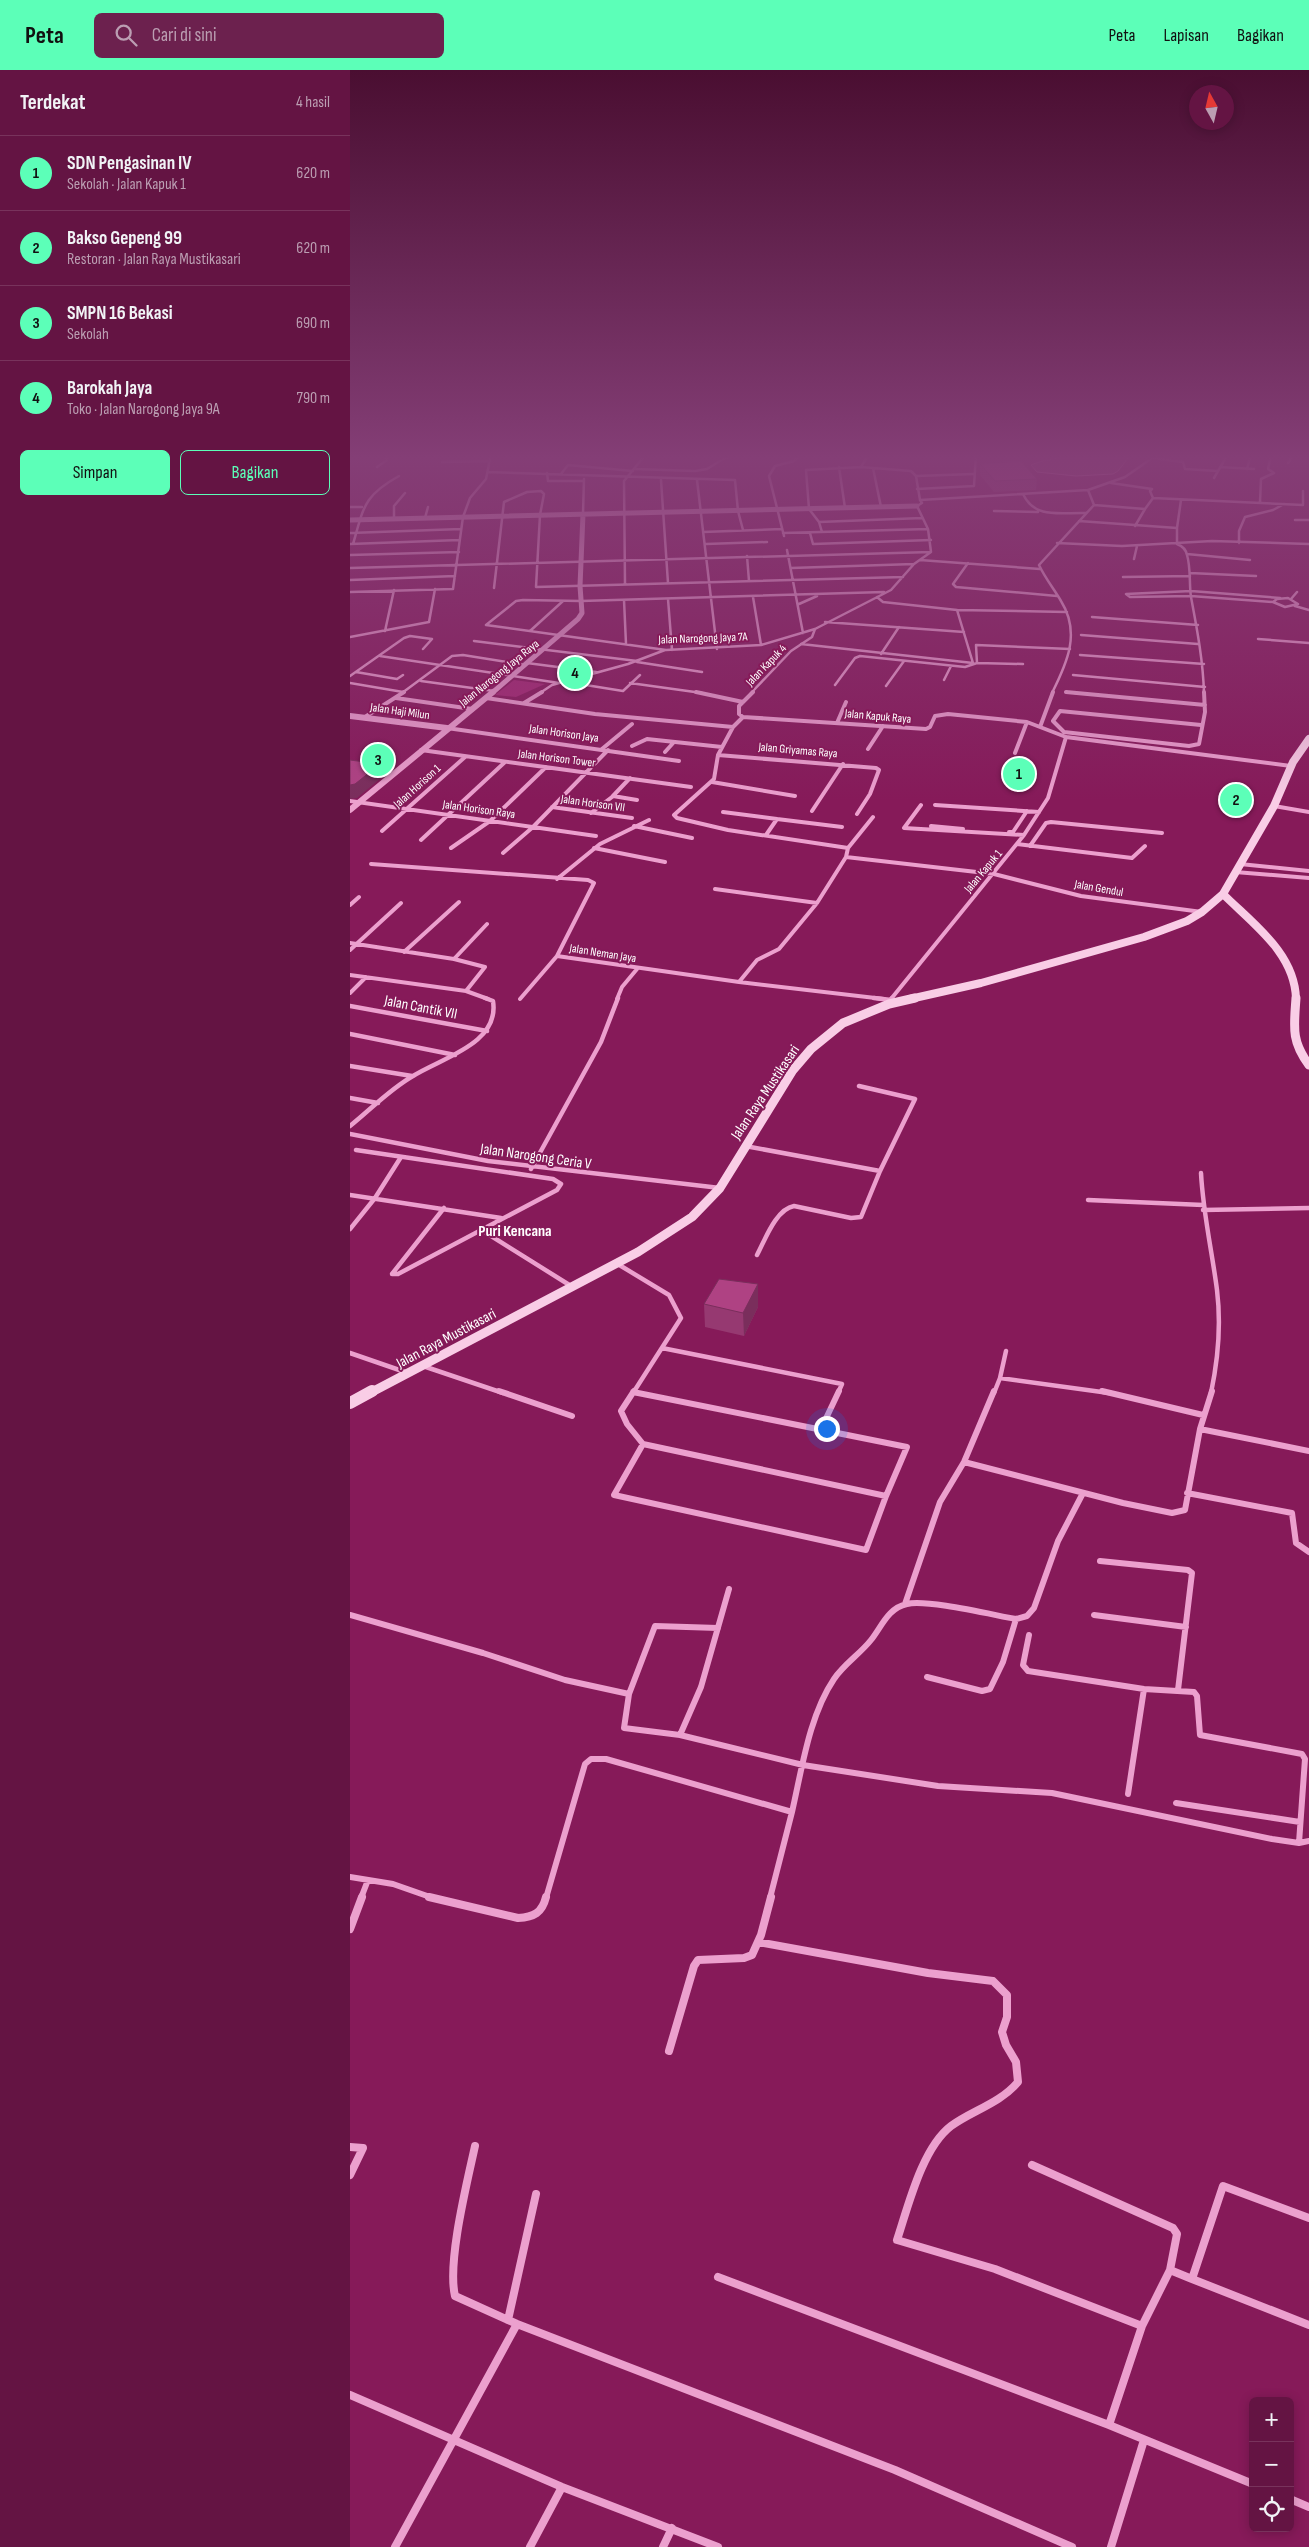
<!DOCTYPE html>
<html lang="id">
<head>
<meta charset="utf-8">
<style>
  body { margin:0; font-family:"Sofia Sans Condensed",sans-serif; background:#6c214e; color:#f1f3f6 }
  .controls { position:absolute; right:15px; bottom:15px; display:grid; overflow:hidden; border-radius:8px; box-shadow:0 2px 12px #0003 }
  .controls button { width:45px; height:45px; display:grid; place-items:center; padding:0; border:0; border-bottom:1px solid #78335c; background:#641443; color:#f1f3f6; font:25px sans-serif }
  .compass { position:absolute; left:839px; top:15px; width:45px; height:45px; border-radius:50%; background:#641443; box-shadow:0 2px 12px #0003; rotate:352deg }
  .you { position:absolute; left:476px; top:1358px; width:18px; height:18px; margin:-12px; border:4px solid #fff; border-radius:50%; background:#1a73e8; box-shadow:0 0 0 8px #1a73e833 }
  .badge { display:grid; place-items:center; width:32px; height:32px; border-radius:50%; background:#5cffb8; color:#111; font-size:16px; font-weight:700 }
  .pin { position:absolute; translate:-50% -50%; border:2px solid #fff; box-shadow:0 1px 5px #0006 }
  .list { margin:0; padding:0; list-style:none }
  h2 { display:flex; justify-content:space-between; align-items:center; height:65px; margin:0; padding:0 20px; font-size:21px }
  h2 small { font-size:16px; font-weight:400; color:#bb9eb2 }
  .list li { display:grid; grid-template-columns:32px 1fr auto; gap:15px; align-items:center; box-sizing:border-box; height:75px; padding:0 20px; border-top:1px solid #78335c }
  .list b { display:block; font-size:19px; white-space:nowrap }
  .list p { margin:0; font-size:16px; white-space:nowrap; color:#bb9eb2 }
  .list em { font-size:16px; font-style:normal; color:#bb9eb2 }
  .actions { display:flex; gap:10px; padding:15px 20px }
  .actions a { flex:1; padding:11px 0; border:1px solid #5cffb8; border-radius:8px; text-align:center; font-size:18px; color:#5cffb8 }
  .actions .main { background:#5cffb8; color:#111 }
  .icon { flex:none; width:28px; height:28px; fill:none; stroke:currentColor; stroke-width:2; stroke-linecap:round; stroke-linejoin:round }
  .map { position:relative; flex:none; width:959px; height:2477px; overflow:hidden }
  header { display:flex; align-items:center; gap:30px; box-sizing:border-box; height:70px; padding:0 25px; background:#5cffb8; color:#111 }
  header strong { font-size:24px }
  nav { display:flex; gap:28px; margin-inline-start:auto; font-size:18px }
  .search { width:350px; height:45px; background:#6c214e; display:flex; align-items:center; gap:12px; box-sizing:border-box; padding:0 18px; border-radius:8px; color:#bb9eb2; font-size:19px }
  main { display:flex }
  aside { flex:1; background:#641443 }
  .map>svg:first-child { display:block }
  .green { fill:#a32972 }
  .water { fill:#924370; stroke:#ee93cb }
  .lines { fill:none; stroke-linecap:round; stroke-linejoin:round }
  .minor-far4 { stroke:#eca0ce; stroke-width:2.5 }
  .minor-far3 { stroke:#eca0ce; stroke-width:4 }
  .minor-far2 { stroke:#eca0ce; stroke-width:4.5 }
  .minor-far1 { stroke:#eca0ce; stroke-width:6 }
  .minor { stroke:#eca0ce; stroke-width:8 }
  .tertiary-far1 { stroke:#eca0ce; stroke-width:5 }
  .tertiary { stroke:#eca0ce; stroke-width:6 }
  .secondary-far2 { stroke:#f9cde6; stroke-width:8 }
  .secondary-far1 { stroke:#f9cde6; stroke-width:9 }
  .secondary { stroke:#f9cde6; stroke-width:12 }
  .wall { fill:#963971 }
  .shaded-wall { fill:#7a2e5c }
  .building { fill:#af4283; stroke:#7a2e5c }
  .labels { text-anchor:middle; stroke-width:4; stroke-linejoin:round; paint-order:stroke }
  .far-street-label { font-size:12px; fill:#fff; stroke:#861a59 }
  .street-label { font-size:15px; fill:#fff; stroke:#861a59 }
  .neighbourhood-label { font-size:16px; font-weight:bold; fill:#fff; stroke:#861a59 }
</style>
</head>
<body>
<header>
<strong>Peta</strong>
<div class="search"><svg class="icon" aria-label="search" viewBox="0 0 24 24"><circle cx="10" cy="10" r="6"/><path d="M15 15l6 6"/></svg>Cari di sini</div>
<nav><a>Peta</a><a>Lapisan</a><a>Bagikan</a></nav>
</header>
<main>
<aside>
<h2>Terdekat<small>4 hasil</small></h2>
<ul class="list">
<li><span class="badge">1</span><div><b>SDN Pengasinan IV</b><p>Sekolah · Jalan Kapuk 1</p></div><em>620 m</em></li>
<li><span class="badge">2</span><div><b>Bakso Gepeng 99</b><p>Restoran · Jalan Raya Mustikasari</p></div><em>620 m</em></li>
<li><span class="badge">3</span><div><b>SMPN 16 Bekasi</b><p>Sekolah</p></div><em>690 m</em></li>
<li><span class="badge">4</span><div><b>Barokah Jaya</b><p>Toko · Jalan Narogong Jaya 9A</p></div><em>790 m</em></li>
</ul>
<div class="actions"><a class="main">Simpan</a><a>Bagikan</a></div>
</aside>
<div class="map">
<svg width="959" height="2477" viewBox="0 0 959 2477">
  <rect width="100%" height="100%" fill="#861a59"/>
  <path class="green" d="M164,610l31,4 -29,13 -21,-2z"/>
  <path class="water" d="M719,384h74l-14,3 -11,14 -5,3 -37,2 -39,-4 -6,-7c13,-6 26,-5 38,-11z"/>
  <g class="lines">
    <path class="minor-far4" d="M910,384l11,1 -3,14 6,4 -13,6 -1,23
      M948,384l11,1
      M677,385l2,-1
      M188,387l2,-3
      M803,388l30,4 2,7 33,2
      M92,392l48,-1
      M938,393l6,-9
      M27,397l10,-7 -1,-3 -7,-3
      M489,397l6,41
      M511,397l8,-13
      M870,397l34,2
      M523,398l8,39
      M285,399l60,2 12,-2 16,-10 19,-5
      M897,399l4,-15
      M138,402l247,8 3,31 5,19
      M197,403l1,8h36
      M211,404l7,-9 65,6
      M566,406l57,-2
      M864,408l14,-24
      M311,410l7,103
      M347,410l20,169
      M567,419l57,-3 2,-32
      M673,424c12,26 39,18 63,19
      M803,428l150,7v-14
      M744,435l51,4 8,-11 -3,-7 2,-2 -41,-6
      M0,437h12
      M644,441l44,1
      M233,444l1,-35
      M75,448l3,-11
      M44,449v-13l11,-13
      M945,450h14
      M729,451l98,7 4,-28
      M469,452l103,-4
      M785,456l10,-17
      M827,458v16c5,2 9,5 10,11 4,13 2,29 4,42 6,32 12,63 13,96
      M353,462l79,-3
      M472,462l-3,-10 -10,-13 -3,-39 55,-3 50,4 5,5 4,24
      M0,463l111,-4
      M433,463l145,-4
      M460,463l3,11 118,-4
      M434,466l-15,-60 6,-10 19,-5 8,-7
      M707,473l65,3 90,-5 97,3
      M889,473v-12l6,-14 28,-7 11,-6
      M0,474l109,-4
      M3,474c11,-37 10,-48 46,-68
      M356,474l61,-2
      M437,480l16,83
      M837,484l63,6
      M0,485l109,-3
      M397,486l2,25
      M784,489l3,-13
      M570,490l120,9
      M618,493l-15,21 3,3 101,9
      M0,498l581,-16
      M441,498l123,-4
      M840,503l66,3
      M773,507l67,-1
      M0,510l105,-4
      M275,514l-1,-103 22,-27
      M144,518l10,-86 23,-10 14,-1 3,3 -4,21 -4,72 367,-10
      M0,522l103,-3 10,-72 7,-19 16,-19 5,-25
      M403,527l8,48
      M527,527l6,5 74,8 110,2
      M938,528l10,6 -13,3 -12,-5 4,-3z
      M318,529l4,51
      M941,529l6,-7
      M274,530l2,44
      M923,532l-82,-6 -61,1 -4,-3 65,-3 89,7
      M449,534l18,-8
      M945,536l14,4
      M742,547l106,8
      M475,552l139,10
      M136,555l180,25 95,-5 54,-16 76,-39 23,-26 17,-12 -3,-23 -11,-23 5,-3 -2,-3 168,-10 37,-13 33,-23
      M136,555l30,-24 7,-1 58,1 303,-9
      M35,561l9,-41
      M180,561l33,-30
      M731,565l117,9
      M0,567l79,-15 6,-33
      M908,569l51,4
      M124,571l163,20
      M451,574l172,19 -16,-53
      M531,584l18,-27
      M730,585l124,9
      M30,586l179,27
      M287,592l65,10
      M177,593l69,9
      M627,593l46,1
      M6,602l41,7 6,-4
      M723,605l132,12
      M0,606l54,-38 6,-2 22,3 -9,10
      M594,610l7,-14
      M71,611l73,10
      M217,612l56,9 17,-16
      M0,613l53,9
      M280,613l72,10
      M485,615l20,-27 5,-2 105,11 12,-4 -1,-18 94,4
      M536,616l18,-25
      M716,622l10,1
      M52,623l50,-37 11,-1 62,10
      M190,623l12,-8 76,-21 37,-14
      M401,623l40,-42 21,-14 3,-8
      M702,623c15,-30 29,-60 9,-92 -7,-12 -16,-23 -22,-36l55,-60 -6,-15"/>
    <path class="minor-far3" d="M346,622l47,10
      M716,622l139,13
      M46,628l76,11
      M136,628l109,16 138,13 10,-10 183,12 4,-2 5,-11 13,-2 79,8 39,15 225,29
      M174,633l18,-11
      M15,647l39,-25
      M393,647l-4,-3v-8l14,-14
      M487,653l9,-21
      M851,655l-141,-14 -7,10 11,11 125,14 10,-2 6,-32 -1,-20
      M383,657l-15,28 -4,24 -40,36 3,3 51,12 120,18 -2,9 -29,46 -38,46 -22,11 -18,22
      M690,657l13,-35
      M97,658l232,33
      M282,676l15,-7 75,8
      M252,679l30,-25
      M518,679l15,-23
      M71,680l270,37
      M315,682l9,-10
      M665,683l12,-31
      M368,685l158,13 3,2 -9,24 -13,20
      M362,712l83,14
      M263,726l24,4
      M0,731l246,35
      M571,735l-17,23 120,7
      M585,735l104,7
      M924,736l35,6
      M202,737l80,11
      M462,741l31,-47
      M373,742l54,7 -11,16
      M241,743l21,-16 18,-19
      M427,749l65,8
      M284,756l58,12
      M581,756l32,3
      M32,761l83,-74
      M659,762h4l14,-21
      M71,770l84,-78
      M667,774l115,14 13,-12
      M680,776l16,-23 5,-1 111,11
      M101,778l39,-27 56,-54
      M244,778l71,14
      M498,778l25,-31
      M153,783l30,-26 75,-77
      M496,787l148,17 87,22 121,16
      M21,794l217,16 6,3 -37,73 182,26 145,17
      M890,794l69,7
      M885,802l74,6
      M207,809l43,-35 49,-24
      M365,819l102,14
      M0,835l9,-8
      M0,873l104,16 31,8 -19,24
      M0,880l51,-47
      M54,882l55,-50
      M104,889l33,-35
      M0,905l116,16 22,8
      M0,923l16,-16
      M170,929l37,-43
      M267,929l5,-12 15,-18
      M541,929l133,-164 24,-37 18,-61"/>
    <path class="minor-far2" d="M524,928l17,2
      M540,931l2,-3
      M0,936l137,25
      M0,964l105,21
      M0,996l62,10
      M0,1028l28,5
      M0,1056c20,-16 40,-37 63,-50 28,-18 87,-32 80,-75l-8,-3
      M0,1064l138,27 232,27
      M395,1076l135,25 35,-72 -56,-13
      M6,1080l197,29 8,5 -4,6 -159,84h-6l52,-66
      M181,1099l70,-127 17,-44
      M851,1103c2,40 11,78 16,117 4,33 1,70 -6,103
      M0,1125l151,23
      M738,1130l115,5
      M853,1140l106,-2
      M0,1159l25,-31 26,-41
      M130,1159l91,57
      M407,1185c8,-15 19,-46 37,-49l57,12 10,-1 19,-46
      M266,1193l53,32 12,23 -48,75
      M312,1278l180,36 -4,9
      M0,1283l58,20
      M73,1296l80,27
      M650,1308l6,-27
      M283,1322l3,1
      M644,1323l6,-15 109,15"/>
    <path class="minor-far1" d="M149,1321l73,25
      M284,1321l-13,20 6,13 16,20
      M752,1321l101,24
      M283,1322l274,55 -21,49
      M471,1359l18,-38
      M850,1359l109,22
      M293,1374l243,52 -20,54 -252,-55z
      M614,1392l159,41 49,10 13,-3 15,-81 12,-38
      M837,1423l105,20 4,30 13,9
      M750,1491l88,9 4,3 -14,117
      M555,1534l35,-102 24,-40 30,-71
      M0,1545l133,38 82,27 64,14 -5,34 56,7 123,30 135,21 114,7 220,46 27,4 10,-2
      M744,1545l92,12
      M679,1565l-6,30 5,6 116,18 50,3 3,4 3,39 102,19 3,5 -6,84
      M577,1607l55,14 8,-2 13,-27 13,-43
      M279,1624l26,-68 63,2
      M330,1665l21,-48 28,-98
      M778,1724l16,-105
      M826,1733l124,19
      M0,1807l43,7 40,14
      M11,1828l7,-18
      M196,1828l39,-134 6,-5h15l186,53c10,-43 17,-96 42,-133 10,-15 26,-25 37,-39 11,-14 17,-32 36,-36 19,-5 86,11 109,15l11,-3 7,-8 24,-67 25,-48
      M420,1828l22,-86"/>
    <path class="minor" d="M79,1827l89,21c16,-1 24,-5 28,-21
      M0,1859l12,-32
      M408,1872l170,31 65,8 14,14v22l-5,15 4,13 10,17 2,20c-19,22 -45,28 -67,44 -29,22 -43,81 -54,114l98,29 147,57
      M319,1981l25,-85 4,-6 46,-2 8,-3 9,-20 10,-38
      M125,2076c-8,37 -28,116 -20,150l62,28 378,146 177,77
      M0,2077l13,1 -13,27
      M682,2095l141,63 4,6 -7,36 -28,56 -33,99
      M820,2200l22,9 31,-93 86,32
      M368,2207l391,148 144,59
      M842,2209l117,46
      M158,2250l28,-126
      M0,2325l212,92 156,60
      M940,2429l19,8
      M45,2477l122,-223
      M180,2477l32,-60
      M313,2477l9,-19
      M761,2477l33,-107"/>
    <path class="tertiary-far1" d="M0,450l567,-14
      M142,623l86,-74 4,-6 -2,-27 3,-72"/>
    <path class="tertiary" d="M0,646l97,12
      M0,740l143,-118"/>
    <path class="secondary-far2" d="M873,824c30,30 72,59 73,105
      M560,929l71,-16 163,-46 43,-16 15,-9 21,-18 51,-88 19,-44 16,-23"/>
    <path class="secondary-far1" d="M946,928c-2,29 -5,43 13,67
      M20,1323l268,-141 54,-35 28,-29 73,-118 18,-21 32,-26 46,-19 26,-6"/>
    <path class="secondary" d="M0,1333l22,-12"/>
  </g>
  <path class="wall" d="M630,394l57,15 -1,11 -42,2 -14,-17z
    M408,1214v23l-14,29 -39,-9 -1,-23z"/>
  <path class="shaded-wall" d="M30,694l1,14 -24,20 -7,1v-14z
    M408,1214v23l-14,29 -1,-23z"/>
  <path class="building" d="M671,391l16,18 -42,2 -15,-17z
    M0,690l30,4 -25,20 -5,1z
    M369,1209l39,5 -15,29 -39,-9z"/>
  <linearGradient id="sky" x2="0" y2="1"><stop stop-color="#4a0e31"/><stop offset="0.53" stop-color="#843e76"/><stop offset="1" stop-color="#843e76" stop-opacity="0"/></linearGradient>
  <rect width="959" height="731" fill="url(#sky)"/>
  <g class="labels">
    <g class="far-street-label">
      <text transform="translate(353 568) rotate(-2)" y="4">Jalan Narogong Jaya 7A</text>
      <text transform="translate(416 595) rotate(-46)" y="4">Jalan Kapuk 4</text>
      <text transform="translate(149 603) rotate(-39)" y="4">Jalan Narogong Jaya Raya</text>
      <text transform="translate(50 641) rotate(8)" y="4">Jalan Haji Milun</text>
      <text transform="translate(528 646) rotate(5)" y="4">Jalan Kapuk Raya</text>
      <text transform="translate(214 663) rotate(8)" y="4">Jalan Horison Jaya</text>
      <text transform="translate(448 680) rotate(5)" y="4">Jalan Griyamas Raya</text>
      <text transform="translate(207 688) rotate(7)" y="4">Jalan Horison Tower</text>
      <text transform="translate(67 716) rotate(-42)" y="4">Jalan Horison 1</text>
      <text transform="translate(243 733) rotate(8)" y="4">Jalan Horison VII</text>
      <text transform="translate(129 739) rotate(8)" y="4">Jalan Horison Raya</text>
      <text transform="translate(633 801) rotate(-50)" y="4">Jalan Kapuk 1</text>
      <text transform="translate(749 818) rotate(10)" y="4">Jalan Gendul</text>
      <text transform="translate(253 883) rotate(9)" y="4">Jalan Neman Jaya</text>
    </g>
    <g class="street-label">
      <text transform="translate(71 937) rotate(11)" y="5">Jalan Cantik VII</text>
      <text transform="translate(415 1022) rotate(-56)" y="5">Jalan Raya Mustikasari</text>
      <text transform="translate(186 1086) rotate(8)" y="5">Jalan Narogong Ceria V</text>
      <text transform="translate(96 1268) rotate(-28)" y="5">Jalan Raya Mustikasari</text>
    </g>
    <g class="neighbourhood-label">
      <text x="165" y="1166">Puri Kencana</text>
    </g>
  </g>
</svg>
<div class="controls">
<button>+</button>
<button>−</button>
<button><svg class="icon" aria-label="locate" viewBox="0 0 24 24"><circle cx="12" cy="12" r="6"/><path d="M12 2v4M12 18v4M2 12h4M18 12h4"/></svg></button>
</div>
<svg class="compass" viewBox="-18 -18 36 36"><path d="M0-13l5 13h-10z" fill="#e53935"/><path d="M0 13l5-13h-10z" fill="#bb9eb2"/></svg>
<div class="you"></div>
<div class="pin badge" style="left:669px;top:704px">1</div>
<div class="pin badge" style="left:886px;top:730px">2</div>
<div class="pin badge" style="left:28px;top:690px">3</div>
<div class="pin badge" style="left:225px;top:603px">4</div>
</div>
</main>
</body>
</html>
